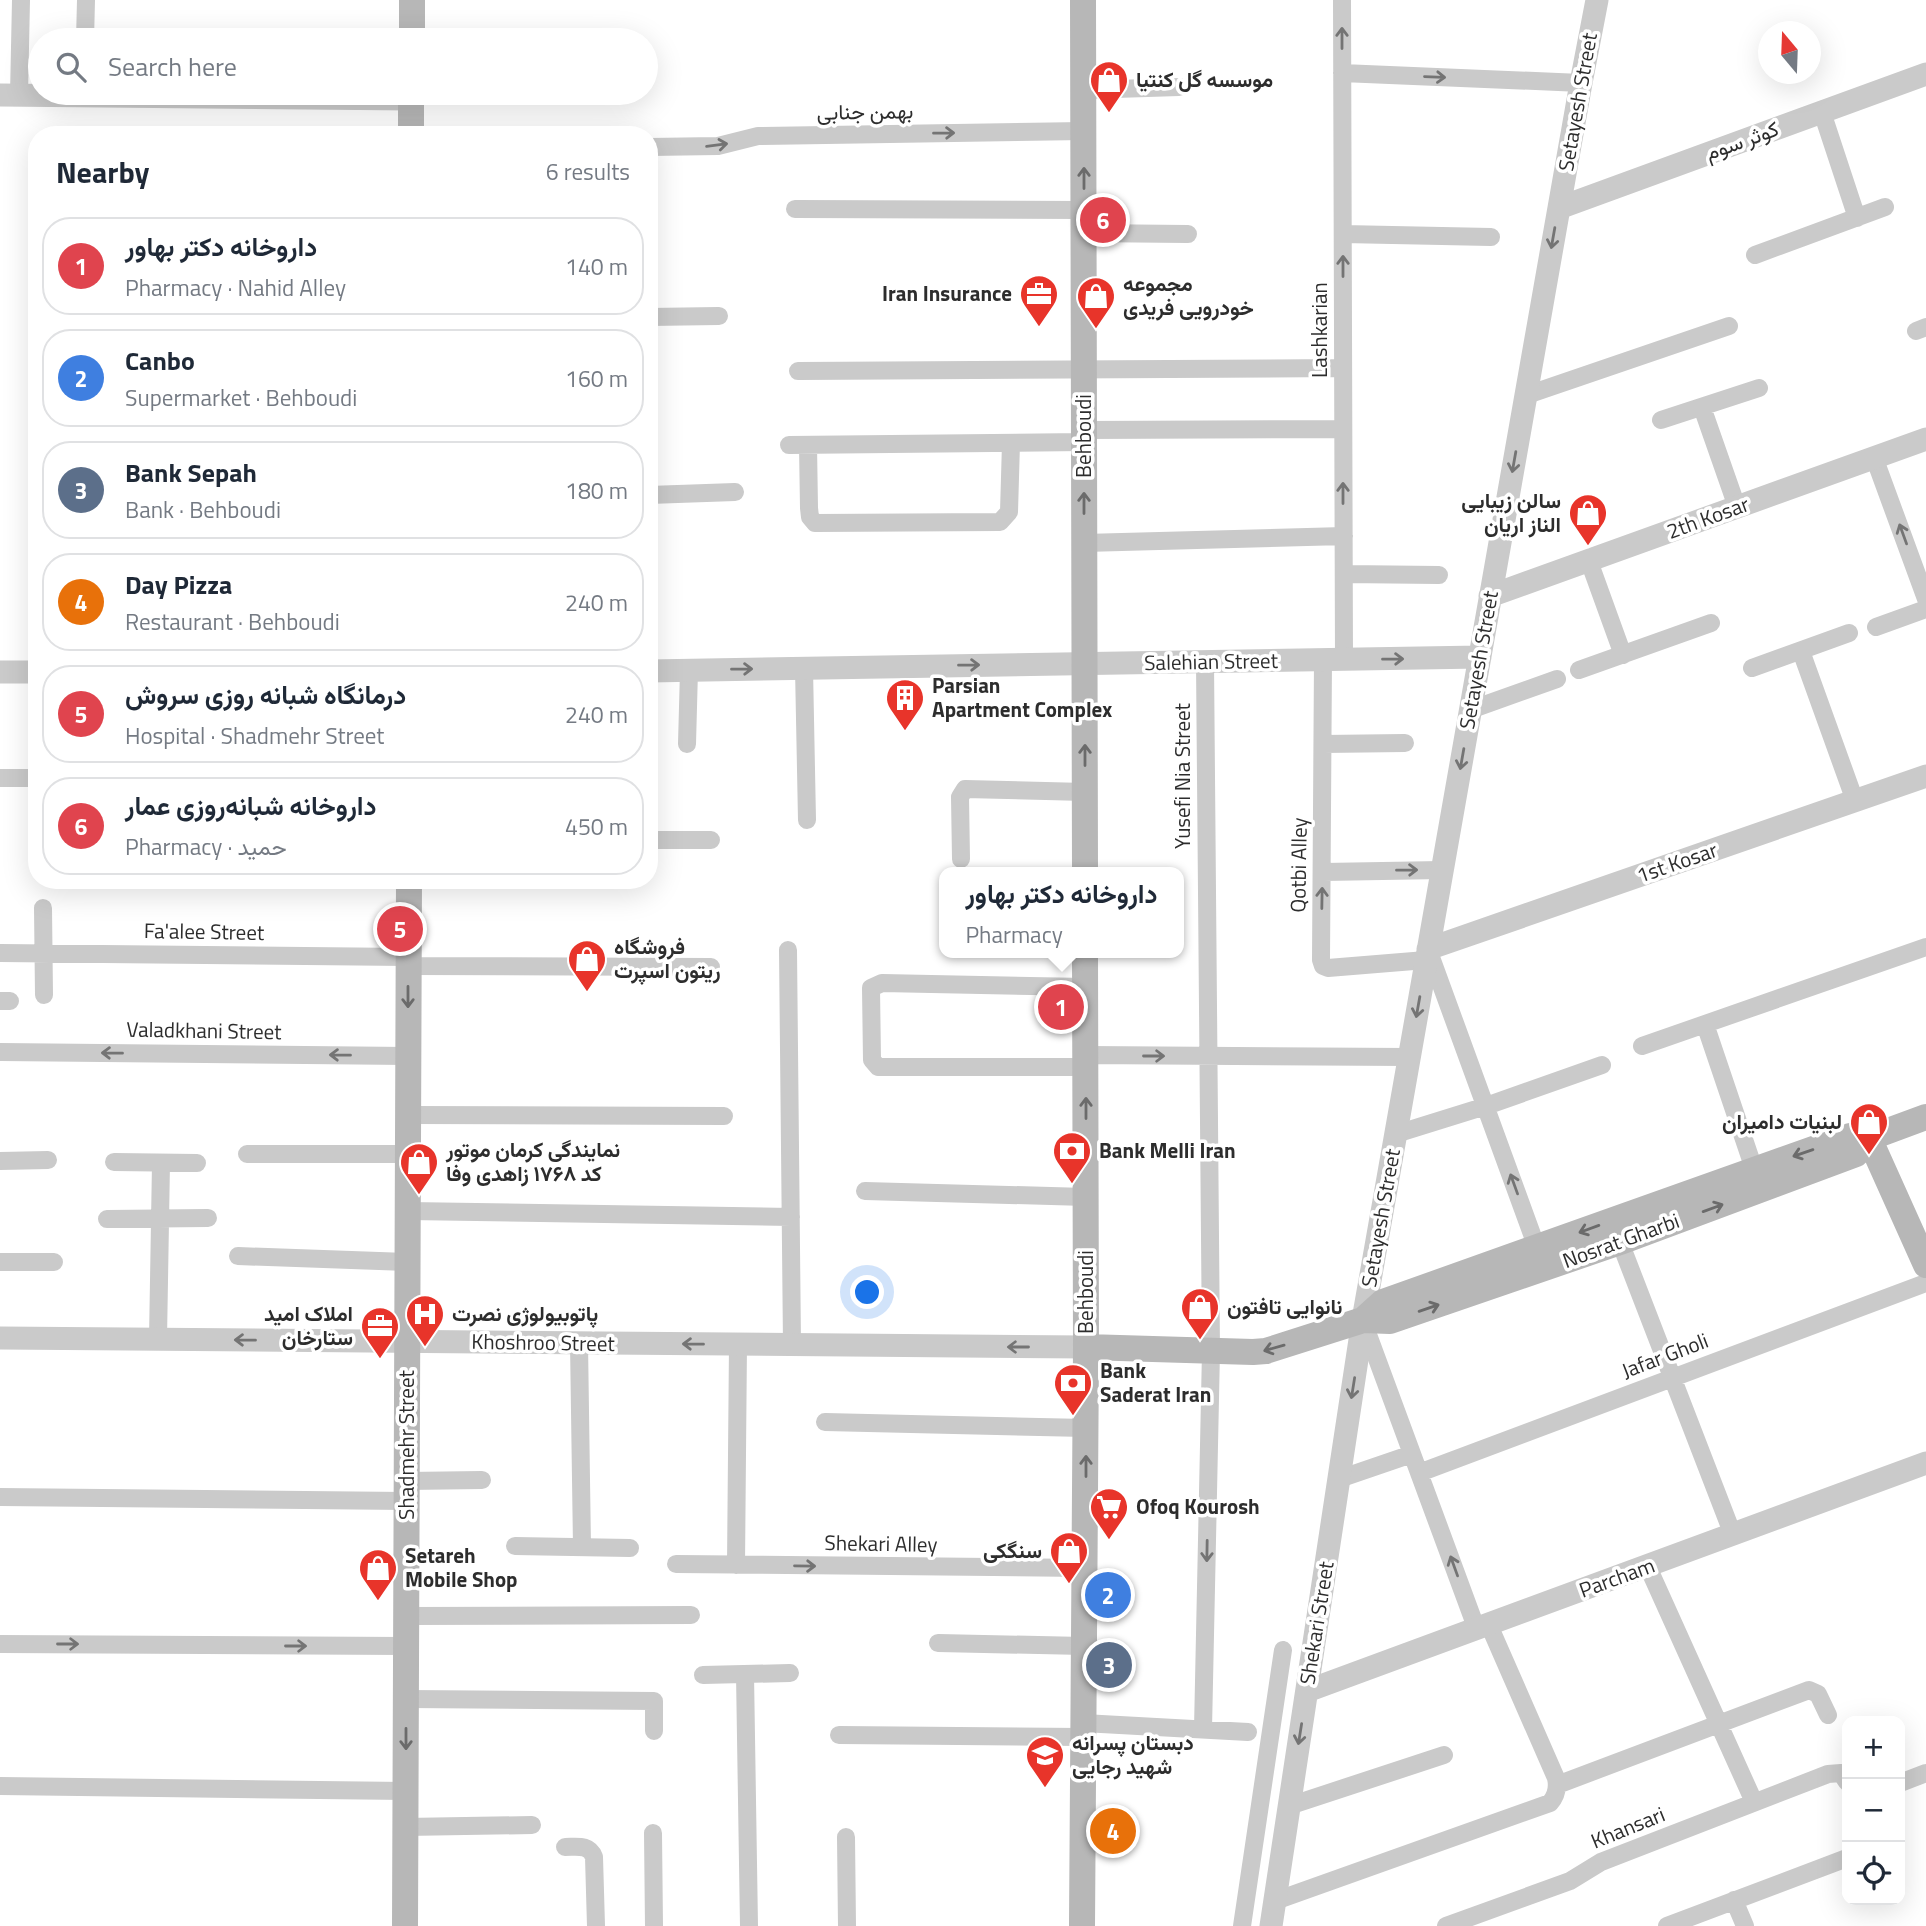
<!DOCTYPE html>
<html lang="en">
<head>
<meta charset="utf-8">
<style>
  body { margin:0; font-family:"Titillium Web",Vazirmatn,sans-serif; background:#f6f6f7; color:#1f2937 }
  .controls { position:absolute; right:21px; bottom:21px; display:grid; overflow:hidden; border-radius:14px; box-shadow:0 7px 28px #0002 }
  .controls button { width:63px; height:63px; display:grid; place-items:center; padding:0; border:0; border-bottom:2px solid #e0e1e3; background:#fff; color:#1f2937; font:35px sans-serif }
  .compass { position:absolute; left:1758px; top:21px; width:63px; height:63px; border-radius:50%; background:#fff; box-shadow:0 7px 28px #0002; rotate:341deg }
  .you { position:absolute; left:868px; top:1293px; width:24px; height:24px; margin:-18px; border:5px solid #fff; border-radius:50%; background:#1a73e8; box-shadow:0 0 0 10px #1a73e833 }
  .badge { display:grid; place-items:center; width:46px; height:46px; border-radius:50%; background:#e8342a; color:#fff; font-size:23px; font-weight:700 }
  .pin { position:absolute; translate:-50% -50%; border:4px solid #fff; box-shadow:0 2px 7px #0006 }
  .popup { position:absolute; left:939px; top:867px; width:245px; height:91px; box-sizing:border-box; display:grid; place-content:center; border-radius:14px; background:#fff; filter:drop-shadow(0 2px 5px #0005); font-size:23px; white-space:nowrap; color:#747a83 }
  .popup b { font-size:26px; color:#1f2937 }
  .popup::after { content:''; position:absolute; left:50%; top:100%; margin-left:-14px; border:14px solid transparent; border-top-color:#fff }
  .list { margin:0; padding:0; list-style:none }
  h2 { display:flex; justify-content:space-between; align-items:center; height:91px; margin:0; padding:0 28px; font-size:30px }
  h2 small { font-size:23px; font-weight:400; color:#747a83 }
  .list li { display:grid; grid-template-columns:46px 1fr auto; gap:21px; align-items:center; box-sizing:border-box; height:98px; margin:0 14px 14px; padding:0 14px; border:2px solid #e0e1e3; border-radius:28px }
  .list b { display:block; font-size:26px; white-space:nowrap }
  .list p { margin:0; font-size:23px; white-space:nowrap; color:#747a83 }
  .list em { font-size:23px; font-style:normal; color:#747a83 }
  .icon { flex:none; width:38px; height:38px; fill:none; stroke:currentColor; stroke-width:2; stroke-linecap:round; stroke-linejoin:round }
  .map { position:relative; flex:none; width:1926px; height:1926px; overflow:hidden }
  .search { position:absolute; background:#fff; box-shadow:0 7px 28px #0002; left:28px; top:28px; width:630px; height:77px; display:flex; align-items:center; gap:18px; box-sizing:border-box; padding:0 24px; border-radius:38px; color:#747a83; font-size:26px }
  .panel { position:absolute; background:#fff; box-shadow:0 7px 28px #0002; left:28px; top:126px; width:630px; height:763px; border-radius:28px }
  .map>svg:first-child { display:block }
  .lines { fill:none; stroke-linecap:round; stroke-linejoin:round }
  .minor { stroke:#cacaca; stroke-width:18 }
  .tertiary { stroke:#cacaca; stroke-width:23 }
  .secondary { stroke:#b7b7b7; stroke-width:26 }
  .oneway { stroke:#747474 }
  .oneway2 { stroke:#6b6b6b }
  .labels { text-anchor:middle; stroke-width:7; stroke-linejoin:round; paint-order:stroke }
  .poi-label { font-size:21px; font-weight:bold; fill:#2d2d2d; stroke:#fff; text-anchor:start }
  .street-label { font-size:21px; fill:#2d2d2d; stroke:#fff }
</style>
</head>
<body>
<div class="map">
<svg width="1926" height="1926" viewBox="0 0 1926 1926">
  <rect width="100%" height="100%" fill="#fff"/>
  <g class="lines">
    <path class="minor" d="M1342,0l2,660
      M85,40l1,-40
      M1342,73l239,10
      M1083,90l96,-3
      M19,95l2,-95
      M1822,112l35,106
      M649,147l69,-1 40,-10 326,-5
      M795,209l289,1
      M1084,233l104,1
      M1343,234l148,3
      M1755,255l130,-48
      M649,317l70,-1
      M1916,331l10,-4
      M798,371l545,-3
      M1527,395l202,-69
      M1702,407l35,100
      M1661,420l98,-32
      M1084,430l259,-1
      M789,445l295,-3
      M808,445l1,63 1,9 5,6 185,-1 9,-10 2,-69
      M1874,457l52,142
      M649,495l86,-3
      M1084,543l260,-7
      M1589,561l34,94
      M1344,574l95,1
      M1876,627l50,-18
      M1801,651l54,150
      M1323,660l-2,300 2,6 5,2 98,-8
      M804,668l3,152
      M1752,668l97,-35
      M1579,670l132,-47
      M1470,710l87,-31
      M687,744l2,-74
      M1323,744l82,-1
      M0,778h37
      M649,840h62
      M961,859l-1,-62 5,-8 120,3
      M1323,872l119,-2
      M43,908l1,87
      M1428,949l109,299
      M788,950l4,395
      M0,953l408,4
      M408,966l303,1
      M1086,987l-204,-4 -11,5 1,72 6,7h208
      M0,1001h10
      M1705,1024l49,145
      M1642,1046l284,-99
      M0,1052l408,4
      M1086,1055l323,2
      M408,1115l316,1
      M1396,1134l90,-28 116,-41
      M247,1154h161
      M0,1161l48,-1
      M114,1162l83,1
      M865,1191l221,6
      M408,1211l383,6
      M107,1219l101,-1
      M1620,1242l113,293
      M238,1256l169,6
      M0,1262h54
      M1363,1321l114,309
      M158,1339l3,-176
      M579,1343l3,204
      M825,1422l261,6
      M1419,1473l507,-190
      M1339,1479l73,-25
      M407,1481l75,-1
      M0,1497l406,4
      M515,1546l115,2
      M676,1564l409,4
      M736,1565l2,-221
      M1648,1567l106,235
      M406,1616l285,-1
      M938,1643l146,3
      M0,1644l406,2
      M745,1674l4,252
      M703,1675l87,-2
      M406,1699l248,2v30
      M1083,1723l165,9
      M1203,1729l8,-378 -6,-689
      M839,1735l244,2
      M1900,1783l26,-10
      M1557,1785l252,-95 9,4 10,21
      M0,1786l406,5
      M1289,1806l155,-51
      M405,1827l127,-2
      M653,1833l1,93
      M846,1837l1,89
      M565,1847c12,0 24,-3 29,10l2,69
      M1734,1900l11,26
      M1275,1901l275,-98c7,-8 8,-16 6,-25l-67,-153
      M1242,1926l41,-276
      M1446,1926l124,-45 31,-19 227,-88 13,-1 6,9
      M1667,1926l180,-68"/>
    <path class="tertiary" d="M0,95l411,4
      M1559,208l367,-134
      M1490,596l436,-157
      M649,671l831,-14
      M0,672h37
      M1428,949l498,-173
      M0,1338l1086,9
      M1307,1691l619,-228
      M1271,1926l92,-606 218,-1237 16,-83"/>
    <path class="secondary" d="M1083,0l2,872
      M412,40v-40
      M411,135v-42
      M1869,1138l57,127
      M1363,1320l20,-18 467,-166 19,2 57,-21
      M1086,1347l167,5 13,-1 97,-31 27,1 230,-79 236,-88 13,-16
      M405,1926l4,-1046
      M1082,1926l4,-579 -1,-394"/>
  </g>
  <defs><path id="oneway-shaft" d="M-6 0H5M1.5-3L5.5 0L1.5 3" fill="none" stroke-width="1.6" stroke-linecap="round" stroke-linejoin="round" transform="scale(1.75)"/></defs>
  <g class="oneway">
    <use href="#oneway-shaft" transform="translate(1342 38) rotate(-90)"/>
    <use href="#oneway-shaft" transform="translate(1435 77) rotate(2)"/>
    <use href="#oneway-shaft" transform="translate(944 133) rotate(-1)"/>
    <use href="#oneway-shaft" transform="translate(717 145) rotate(-7)"/>
    <use href="#oneway-shaft" transform="translate(1553 238) rotate(100)"/>
    <use href="#oneway-shaft" transform="translate(1343 266) rotate(-90)"/>
    <use href="#oneway-shaft" transform="translate(1514 462) rotate(100)"/>
    <use href="#oneway-shaft" transform="translate(1343 493) rotate(-90)"/>
    <use href="#oneway-shaft" transform="translate(1903 534) rotate(-110)"/>
    <use href="#oneway-shaft" transform="translate(1393 659) rotate(-1)"/>
    <use href="#oneway-shaft" transform="translate(969 665) rotate(-1)"/>
    <use href="#oneway-shaft" transform="translate(742 669) rotate(-1)"/>
    <use href="#oneway-shaft" transform="translate(1462 759) rotate(100)"/>
    <use href="#oneway-shaft" transform="translate(1407 870) rotate(-1)"/>
    <use href="#oneway-shaft" transform="translate(1322 898) rotate(-89)"/>
    <use href="#oneway-shaft" transform="translate(1418 1007) rotate(100)"/>
    <use href="#oneway-shaft" transform="translate(112 1053) rotate(-179)"/>
    <use href="#oneway-shaft" transform="translate(340 1055) rotate(-179)"/>
    <use href="#oneway-shaft" transform="translate(1154 1056)"/>
    <use href="#oneway-shaft" transform="translate(1514 1184) rotate(-110)"/>
    <use href="#oneway-shaft" transform="translate(245 1340) rotate(-179)"/>
    <use href="#oneway-shaft" transform="translate(693 1344) rotate(-179)"/>
    <use href="#oneway-shaft" transform="translate(1018 1347) rotate(-180)"/>
    <use href="#oneway-shaft" transform="translate(1353 1388) rotate(99)"/>
    <use href="#oneway-shaft" transform="translate(1207 1551) rotate(91)"/>
    <use href="#oneway-shaft" transform="translate(805 1566) rotate(1)"/>
    <use href="#oneway-shaft" transform="translate(1454 1566) rotate(-110)"/>
    <use href="#oneway-shaft" transform="translate(68 1644)"/>
    <use href="#oneway-shaft" transform="translate(296 1646)"/>
    <use href="#oneway-shaft" transform="translate(1300 1734) rotate(99)"/>
  </g>
  <g class="oneway2">
    <use href="#oneway-shaft" transform="translate(1084 178) rotate(-90)"/>
    <use href="#oneway-shaft" transform="translate(1084 503) rotate(-90)"/>
    <use href="#oneway-shaft" transform="translate(1085 755) rotate(-90)"/>
    <use href="#oneway-shaft" transform="translate(408 997) rotate(90)"/>
    <use href="#oneway-shaft" transform="translate(1086 1108) rotate(-90)"/>
    <use href="#oneway-shaft" transform="translate(1803 1153) rotate(161)"/>
    <use href="#oneway-shaft" transform="translate(1713 1208) rotate(-20)"/>
    <use href="#oneway-shaft" transform="translate(1589 1229) rotate(160)"/>
    <use href="#oneway-shaft" transform="translate(1429 1308) rotate(-19)"/>
    <use href="#oneway-shaft" transform="translate(1274 1348) rotate(164)"/>
    <use href="#oneway-shaft" transform="translate(1086 1466) rotate(-90)"/>
    <use href="#oneway-shaft" transform="translate(406 1739) rotate(90)"/>
  </g>
  <defs>
    <symbol id="shop-pin" viewBox="-11 -11 22 30"><path d="M0 17L-7.5 6A9.5 9.5 0 1 1 7.5 6Z" fill="#e8342a" stroke="#fff"/><path d="M-5-2.5h2.3a2.7 3.5 0 0 1 5.4 0H5L5.5 6h-11ZM-1.5-2.5h3a1.5 2.3 0 0 0-3 0Z" fill="#fff"/></symbol>
    <symbol id="office-pin" viewBox="-11 -11 22 30"><path d="M0 17L-7.5 6A9.5 9.5 0 1 1 7.5 6Z" fill="#e8342a" stroke="#fff"/><path d="M-6-3h4V-5.5h4V-3h4V5H-6ZM-1-4.5V-3h2v-1.5ZM-6 0V1H6V0Z" fill="#fff"/></symbol>
    <symbol id="building-pin" viewBox="-11 -11 22 30"><path d="M0 17L-7.5 6A9.5 9.5 0 1 1 7.5 6Z" fill="#e8342a" stroke="#fff"/><path d="M-4-6H4V6H1V3H-1V6H-4ZM-2.5-4.3h1.7v1.8h-1.7ZM.8-4.3h1.7v1.8H.8ZM-2.5-1h1.7V.8h-1.7ZM.8-1h1.7V.8H.8Z" fill="#fff"/></symbol>
    <symbol id="bank-pin" viewBox="-11 -11 22 30"><path d="M0 17L-7.5 6A9.5 9.5 0 1 1 7.5 6Z" fill="#e8342a" stroke="#fff"/><path d="M-6-4H6V4H-6ZM0-2.3a2.3 2.3 0 1 0 0 4.6a2.3 2.3 0 1 0 0-4.6Z" fill="#fff"/></symbol>
    <symbol id="hospital-pin" viewBox="-11 -11 22 30"><path d="M0 17L-7.5 6A9.5 9.5 0 1 1 7.5 6Z" fill="#e8342a" stroke="#fff"/><path d="M-5-5h3v3.5h4V-5h3V5h-3V1.5h-4V5h-3Z" fill="#fff"/></symbol>
    <symbol id="supermarket-pin" viewBox="-11 -11 22 30"><path d="M0 17L-7.5 6A9.5 9.5 0 1 1 7.5 6Z" fill="#e8342a" stroke="#fff"/><path d="M-6-5.5h2.5l.6 2H6L4.5 2H-2.5L-4.4-4H-6ZM-1.5 3.2a1.3 1.3 0 1 0 .1 0ZM3 3.2a1.3 1.3 0 1 0 .1 0Z" fill="#fff"/></symbol>
    <symbol id="school-pin" viewBox="-11 -11 22 30"><path d="M0 17L-7.5 6A9.5 9.5 0 1 1 7.5 6Z" fill="#e8342a" stroke="#fff"/><path d="M0-5L7-2L0 1L-7-2ZM-4 1L0 2.5L4 1V4Q0 6-4 4Z" fill="#fff"/></symbol>
  </defs>
  <g fill-rule="evenodd">
    <use href="#shop-pin" x="1087" y="58" width="44" height="60"/>
    <use href="#office-pin" x="1017" y="272" width="44" height="60"/>
    <use href="#shop-pin" x="1074" y="274" width="44" height="60"/>
    <use href="#shop-pin" x="1566" y="491" width="44" height="60"/>
    <use href="#building-pin" x="883" y="676" width="44" height="60"/>
    <use href="#shop-pin" x="565" y="937" width="44" height="60"/>
    <use href="#shop-pin" x="1847" y="1100" width="44" height="60"/>
    <use href="#bank-pin" x="1050" y="1129" width="44" height="60"/>
    <use href="#shop-pin" x="397" y="1140" width="44" height="60"/>
    <use href="#shop-pin" x="1178" y="1285" width="44" height="60"/>
    <use href="#hospital-pin" x="403" y="1292" width="44" height="60"/>
    <use href="#office-pin" x="358" y="1304" width="44" height="60"/>
    <use href="#bank-pin" x="1051" y="1361" width="44" height="60"/>
    <use href="#supermarket-pin" x="1087" y="1485" width="44" height="60"/>
    <use href="#shop-pin" x="1047" y="1529" width="44" height="60"/>
    <use href="#shop-pin" x="356" y="1546" width="44" height="60"/>
    <use href="#school-pin" x="1023" y="1733" width="44" height="60"/>
  </g>
  <g class="labels">
    <g class="poi-label">
      <text x="1136" y="87">موسسه گل کنتیا</text>
      <text x="1123" y="291">مجموعه<tspan x="1123" dy="24">خودرویی فریدی</tspan></text>
      <text x="1012" y="301" text-anchor="end">Iran Insurance</text>
      <text x="1561" y="508" text-anchor="end">سالن زیبایی<tspan x="1561" dy="24">الناز اریان</tspan></text>
      <text x="932" y="693">Parsian<tspan x="932" dy="24">Apartment Complex</tspan></text>
      <text x="614" y="954">فروشگاه<tspan x="614" dy="24">ریتون اسپرت</tspan></text>
      <text x="1842" y="1129" text-anchor="end">لبنیات دامیران</text>
      <text x="446" y="1157">نمایندگی کرمان موتور<tspan x="446" dy="24">کد ۱۷۶۸ زاهدی وفا</tspan></text>
      <text x="1099" y="1158">Bank Melli Iran</text>
      <text x="1227" y="1314">نانوایی تافتون</text>
      <text x="353" y="1321" text-anchor="end">املاک امید<tspan x="353" dy="24">ستارخان</tspan></text>
      <text x="452" y="1321">پاتوبیولوژی نصرت</text>
      <text x="1100" y="1378">Bank<tspan x="1100" dy="24">Saderat Iran</tspan></text>
      <text x="1136" y="1514">Ofoq Kourosh</text>
      <text x="1042" y="1558" text-anchor="end">سنگکی</text>
      <text x="405" y="1563">Setareh<tspan x="405" dy="24">Mobile Shop</tspan></text>
      <text x="1072" y="1750">دبستان پسرانه<tspan x="1072" dy="24">شهید رجایی</tspan></text>
    </g>
    <g class="street-label">
      <text transform="translate(1578 102) rotate(-80)" y="7">Setayesh Street</text>
      <text transform="translate(865 112) rotate(-1)" y="7">بهمن جنابی</text>
      <text transform="translate(1742 141) rotate(-20)" y="7">کوثر سوم</text>
      <text transform="translate(1320 330) rotate(-90)" y="7">Lashkarian</text>
      <text transform="translate(1084 436) rotate(-90)" y="7">Behboudi</text>
      <text transform="translate(1708 518) rotate(-20)" y="7">2th Kosar</text>
      <text transform="translate(1479 660) rotate(-80)" y="7">Setayesh Street</text>
      <text transform="translate(1211 662) rotate(-1)" y="7">Salehian Street</text>
      <text transform="translate(1183 776) rotate(-90)" y="7">Yusefi Nia Street</text>
      <text transform="translate(1677 863) rotate(-19)" y="7">1st Kosar</text>
      <text transform="translate(1299 865) rotate(-89)" y="7">Qotbi Alley</text>
      <text transform="translate(204 932) rotate(1)" y="7">Fa'alee Street</text>
      <text transform="translate(204 1031) rotate(1)" y="7">Valadkhani Street</text>
      <text transform="translate(1381 1218) rotate(-80)" y="7">Setayesh Street</text>
      <text transform="translate(1621 1241) rotate(-20)" y="7">Nosrat Gharbi</text>
      <text transform="translate(1086 1292) rotate(-90)" y="7">Behboudi</text>
      <text transform="translate(543 1343) rotate(1)" y="7">Khoshroo Street</text>
      <text transform="translate(1665 1356) rotate(-21)" y="7">Jafar Gholi</text>
      <text transform="translate(407 1445) rotate(-90)" y="7">Shadmehr Street</text>
      <text transform="translate(881 1544) rotate(1)" y="7">Shekari Alley</text>
      <text transform="translate(1617 1578) rotate(-20)" y="7">Parcham</text>
      <text transform="translate(1317 1623) rotate(-81)" y="7">Shekari Street</text>
      <text transform="translate(1628 1828) rotate(-22)" y="7">Khansari</text>
    </g>
  </g>
</svg>
<div class="controls">
<button>+</button>
<button>−</button>
<button><svg class="icon" aria-label="locate" viewBox="0 0 24 24"><circle cx="12" cy="12" r="6"/><path d="M12 2v4M12 18v4M2 12h4M18 12h4"/></svg></button>
</div>
<svg class="compass" viewBox="-18 -18 36 36"><path d="M0-13l5 13h-10z" fill="#e53935"/><path d="M0 13l5-13h-10z" fill="#747a83"/></svg>
<div class="you"></div>
<div class="pin badge" style="left:1061px;top:1007px;background:#e0444e">1</div>
<div class="popup"><b>داروخانه دکتر بهاور</b>Pharmacy</div>
<div class="pin badge" style="left:1108px;top:1595px;background:#3f7fe0">2</div>
<div class="pin badge" style="left:1109px;top:1665px;background:#5c6f8a">3</div>
<div class="pin badge" style="left:1113px;top:1831px;background:#e8710a">4</div>
<div class="pin badge" style="left:400px;top:929px;background:#e0444e">5</div>
<div class="pin badge" style="left:1103px;top:220px;background:#e0444e">6</div>
<div class="search"><svg class="icon" aria-label="search" viewBox="0 0 24 24"><circle cx="10" cy="10" r="6"/><path d="M15 15l6 6"/></svg>Search here</div>
<section class="panel">
<h2>Nearby<small>6 results</small></h2>
<ul class="list">
<li><span class="badge" style="background:#e0444e">1</span><div><b>داروخانه دکتر بهاور</b><p>Pharmacy · Nahid Alley</p></div><em>140 m</em></li>
<li><span class="badge" style="background:#3f7fe0">2</span><div><b>Canbo</b><p>Supermarket · Behboudi</p></div><em>160 m</em></li>
<li><span class="badge" style="background:#5c6f8a">3</span><div><b>Bank Sepah</b><p>Bank · Behboudi</p></div><em>180 m</em></li>
<li><span class="badge" style="background:#e8710a">4</span><div><b>Day Pizza</b><p>Restaurant · Behboudi</p></div><em>240 m</em></li>
<li><span class="badge" style="background:#e0444e">5</span><div><b>درمانگاه شبانه روزی سروش</b><p>Hospital · Shadmehr Street</p></div><em>240 m</em></li>
<li><span class="badge" style="background:#e0444e">6</span><div><b>داروخانه شبانه‌روزی عمار</b><p>Pharmacy · حمید</p></div><em>450 m</em></li>
</ul>
</section>
</div>
</body>
</html>
